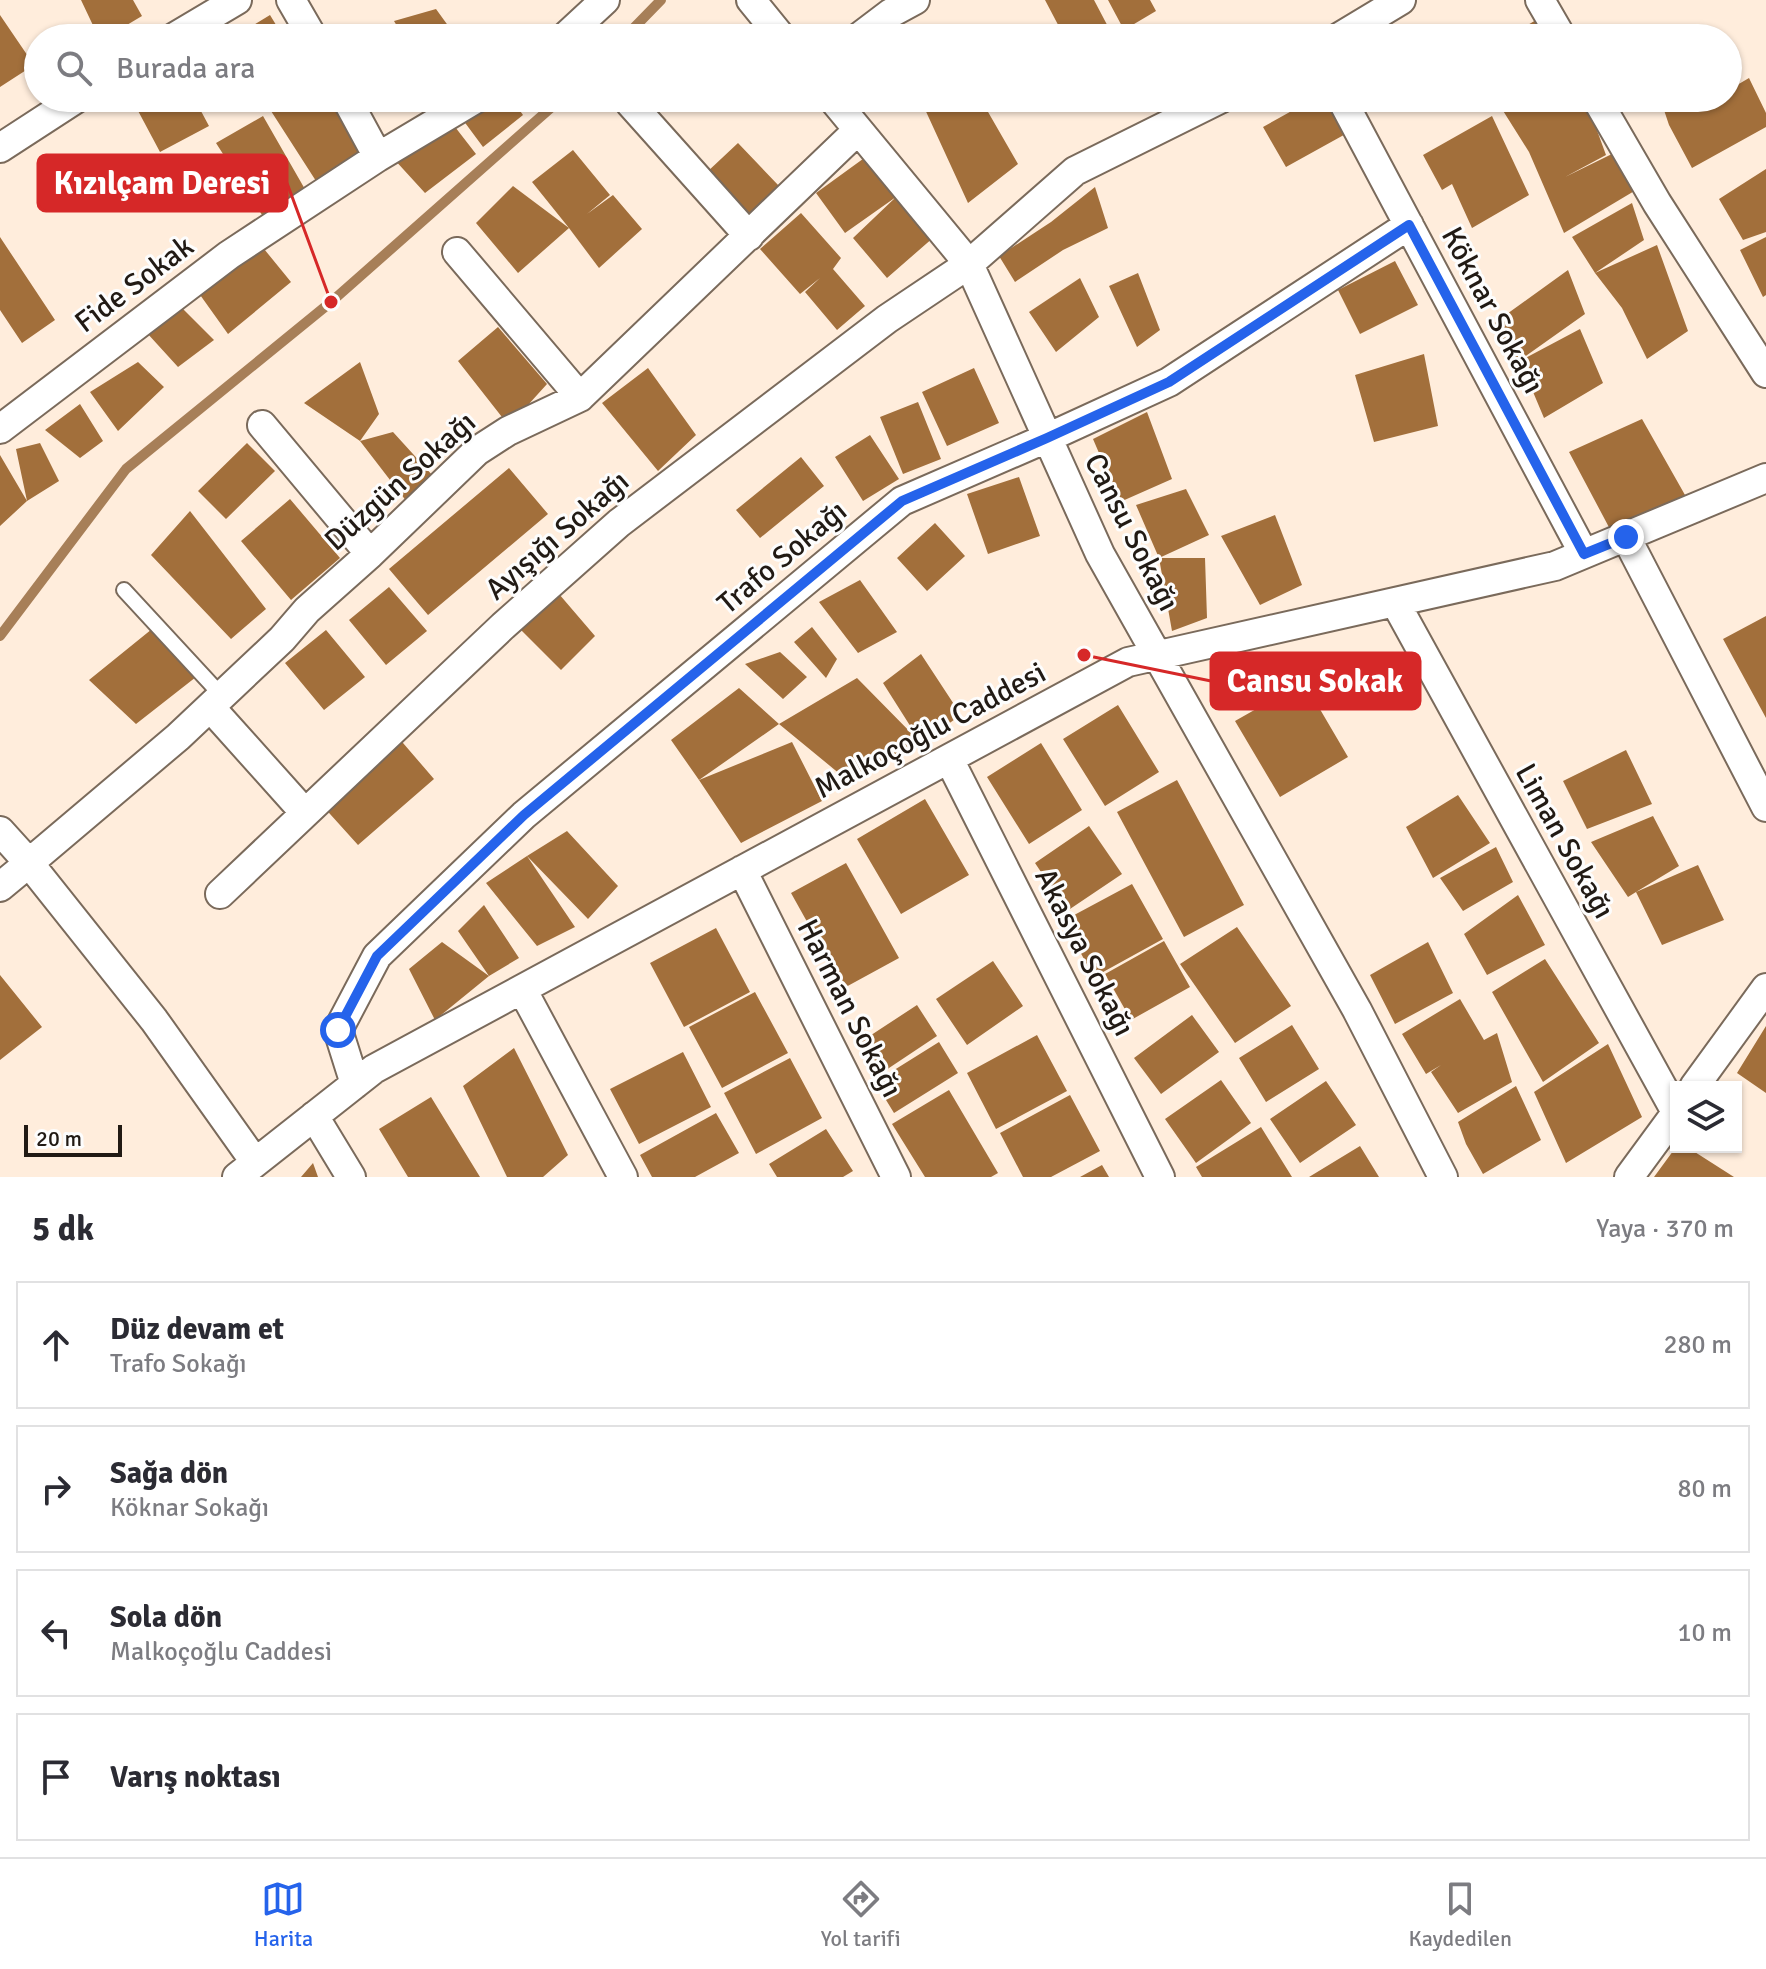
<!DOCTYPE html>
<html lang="tr">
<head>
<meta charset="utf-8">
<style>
  body { margin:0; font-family:Signika,sans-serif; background:#f7f7f7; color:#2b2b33 }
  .controls { position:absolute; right:24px; bottom:24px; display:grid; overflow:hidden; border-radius:0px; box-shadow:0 2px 6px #0004 }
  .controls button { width:72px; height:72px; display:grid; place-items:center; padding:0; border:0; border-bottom:2px solid #e1e1e2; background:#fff; color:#2b2b33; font:40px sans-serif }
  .scale { position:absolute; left:24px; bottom:20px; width:98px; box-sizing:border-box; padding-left:8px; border:4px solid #211a14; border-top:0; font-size:22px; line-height:28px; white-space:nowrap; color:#211a14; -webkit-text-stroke:6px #fdfdfd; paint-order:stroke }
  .stop { position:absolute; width:24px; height:24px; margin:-18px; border:6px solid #2563eb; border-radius:50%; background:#fff }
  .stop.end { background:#2563eb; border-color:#fff; box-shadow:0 2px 8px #0008 }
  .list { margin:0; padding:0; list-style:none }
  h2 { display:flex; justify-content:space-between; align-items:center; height:104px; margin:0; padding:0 32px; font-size:34px }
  h2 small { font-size:26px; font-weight:400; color:#7c7c81 }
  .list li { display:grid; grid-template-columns:52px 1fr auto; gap:24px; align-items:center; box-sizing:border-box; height:128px; margin:0 16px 16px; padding:0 16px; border:2px solid #e1e1e2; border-radius:0px }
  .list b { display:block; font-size:30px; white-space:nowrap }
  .list p { margin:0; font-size:26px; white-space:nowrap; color:#7c7c81 }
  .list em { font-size:26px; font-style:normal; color:#7c7c81 }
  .icon { flex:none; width:44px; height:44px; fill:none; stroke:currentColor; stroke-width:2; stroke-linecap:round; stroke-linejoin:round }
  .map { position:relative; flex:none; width:1766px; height:1177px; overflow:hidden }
  .search { position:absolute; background:#fff; box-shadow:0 2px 6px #0004; left:24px; right:24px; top:24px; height:88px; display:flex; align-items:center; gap:20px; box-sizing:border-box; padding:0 28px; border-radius:44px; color:#7c7c81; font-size:30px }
  .sheet { height:680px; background:#fff }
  nav { display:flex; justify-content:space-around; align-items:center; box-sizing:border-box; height:112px; border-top:2px solid #e1e1e2; background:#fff; font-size:22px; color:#7c7c81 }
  nav a { display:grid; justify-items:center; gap:4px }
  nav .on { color:#2563eb }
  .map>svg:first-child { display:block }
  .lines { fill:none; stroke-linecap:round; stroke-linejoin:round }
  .stream { stroke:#a77f58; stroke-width:10 }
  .building { fill:#a26f3b }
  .lane-casing { stroke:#7a6a5b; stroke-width:18 }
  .street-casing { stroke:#7a6a5b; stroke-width:32 }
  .lane { stroke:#fff; stroke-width:14 }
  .street { stroke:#fff; stroke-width:28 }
  .route { stroke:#2563eb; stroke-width:10 }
  .labels { text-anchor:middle; stroke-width:6; stroke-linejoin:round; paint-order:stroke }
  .street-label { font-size:30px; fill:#211a14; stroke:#fdfdfd }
  .leader { fill:none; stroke:#d62828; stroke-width:3 }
  .callout-dot { fill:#d62828; stroke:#fdfdfd; stroke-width:3 }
  .callout { fill:#d62828; stroke:#d62828; stroke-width:3 }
  .callout-label { font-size:32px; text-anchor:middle; font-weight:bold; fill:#fff }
</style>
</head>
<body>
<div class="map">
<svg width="1766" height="1177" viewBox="0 0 1766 1177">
  <rect width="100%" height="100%" fill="#ffeddc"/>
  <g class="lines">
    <path class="stream" d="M624,38l37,-38
      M0,636l126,-167 205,-167 231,-204"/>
  </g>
  <path class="building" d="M81,0h52l9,16 -37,22h-6z
    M1045,0h49l20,38h-49z
    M1108,0h42l6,11 -32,19z
    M436,9l21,29h-53l-10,-17z
    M0,15l34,50 -34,22z
    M270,15l14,23h-52z
    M1541,17l12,21h-47z
    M1749,78l17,35v14l-74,41 -23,-43 -9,-27h68v-16l4,6z
    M152,98h42l15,28 -49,26 -24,-45z
    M292,98h43l32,51 -51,32 -45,-70z
    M495,98h16l12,17 -40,32 -20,-27z
    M941,98h39l38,66 -50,39 -45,-98z
    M1315,98h18l18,33 -65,36 -23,-40z
    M1495,98h94l2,16 15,41 -41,22 49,-24 22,37 -72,43 -35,-81z
    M263,116l43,75 -42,27 -48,-75z
    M1492,116l37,79 -57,33 -20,-44 -10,6 -19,-35z
    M452,123l24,31 -51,39 -32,-35z
    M738,143l41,43 -32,30 -41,-43z
    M573,150l37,45 -23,19 26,-19 29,34 -43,39 -30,-40 -51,45 -42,-50 37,-37 56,42 -37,-46z
    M867,156l67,81 -47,41 -34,-40 43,-41 -51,36 -29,-40z
    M1766,169v63l-23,8 -24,-41z
    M1095,187l13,41 -45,22 -48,32 -16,-26 52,-34z
    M1632,203l12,37 -49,33 -23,-36z
    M801,213l40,45 -8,11 32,37 -28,24 -32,-38 15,-14 -20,16 -40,-45z
    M0,237l55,83 -33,23 -22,-33z
    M1766,237v58l-3,2 -23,-47z
    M260,244l31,38 -63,52 -30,-42z
    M1657,245l31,86 -41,28 -25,-51 -27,-35z
    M1395,261l23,44 -58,29 -22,-44z
    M1568,270l17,44 -72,51 -20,-41z
    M1138,273l22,57 -23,17 -28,-61z
    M1080,278l19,39 -43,35 -27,-40z
    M177,303l37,37 -36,27 -31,-34z
    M498,327l49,57 -38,42 -51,-65z
    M1580,329l23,54 -59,35 -24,-57z
    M1424,354l14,72 -64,16 -19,-67z
    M138,362l26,25 -46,44 -28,-39z
    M360,362l19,52 -19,27 -56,-38z
    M648,368l48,67 -38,36 -56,-68z
    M974,368l25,55 -52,23 -25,-54z
    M918,402l23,57 -38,15 -23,-57z
    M80,404l23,37 -23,17 -35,-28z
    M1147,412l25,67 -52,23 -27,-63z
    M1642,419l43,76 -74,36 -42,-79z
    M393,432l40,44 -26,26 -47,-61z
    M870,435l29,44 -36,22 -28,-44z
    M40,443l19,38 -32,20 -11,-52z
    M247,443l28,28 -49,48 -28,-28z
    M0,455l27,46 -27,25z
    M801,457l23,29 -64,52 -24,-28z
    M509,468l39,46 -120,101 -39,-46z
    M1019,477l21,59 -52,18 -21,-60z
    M1186,489l23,46 -50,23 -23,-53z
    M290,499l50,59 -49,42 -50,-59z
    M190,511l76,98 -35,30 -80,-84z
    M1275,515l27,70 -42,20 -39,-69z
    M935,523l30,33 -38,35 -30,-33z
    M1159,558h46l2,60 -35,13z
    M860,580l37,52 -39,21 -39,-51z
    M389,587l38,44 -41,34 -37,-45z
    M559,594l36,42 -34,34 -44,-44z
    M1766,616v102l-43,-79z
    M812,627l25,32 -11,19 -32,-36z
    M152,629l44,48 -60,47 -47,-44z
    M326,630l39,47 -41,33 -39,-47z
    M780,652l27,25 -24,22 -38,-35z
    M921,654l40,61 -40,28 -38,-60z
    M857,678l64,65 -69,41 -73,-60z
    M1304,682l44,75 -68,40 -45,-76z
    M739,688l40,36 -80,56 -28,-40z
    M1118,705l41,67 -54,34 -42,-67z
    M397,736l37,43 -76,66 -37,-41z
    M792,742l30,59 -81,42 -42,-63z
    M1041,743l41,67 -53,34 -42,-67z
    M1626,750l26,54 -65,25 -24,-48z
    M1177,780l67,125 -60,32 -67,-125z
    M1458,795l32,48 -57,35 -27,-51z
    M925,799l44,76 -68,39 -44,-75z
    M1653,816l26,50 -43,26 62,-27 26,55 -62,25 -26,-53 -8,5 -37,-55z
    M1089,826l33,48 -55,37 -32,-48z
    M567,831l51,55 -30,33 -61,-63 48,71 -38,19 -51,-63 41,-27z
    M1496,847l17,35 -50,29 -23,-33z
    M846,863l53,95 -55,30 -53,-95z
    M1132,884l31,55 -69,38 -31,-56z
    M1518,895l27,50 -58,30 -23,-41z
    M484,905l35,53 -30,18 -54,44 -26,-51 33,-27 47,34 -31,-45z
    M1237,927l54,79 -56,37 -55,-79z
    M716,928l34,64 -66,35 -34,-64z
    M1164,941l26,46 -59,33 -26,-46z
    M1428,942l25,51 -58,31 -25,-49z
    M1545,959l54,84 -56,39 -51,-90z
    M993,961l30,45 -56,39 -31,-46z
    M0,975l42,52 -42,33z
    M755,992l33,61 -66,35 -33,-61z
    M1460,999l24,41 13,-7 15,49 -54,31 -27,-41 10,-7 -15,9 -24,-40z
    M917,1005l20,31 -57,38 -21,-31z
    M1192,1015l27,37 -58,42 -27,-36z
    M1292,1025l27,44 -53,33 -27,-44z
    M1766,1026v67l-29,-20z
    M1037,1035l30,56 -71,38 -29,-56z
    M939,1042l19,31 -64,40 -19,-31z
    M1608,1044l34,73 -76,46 -32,-71z
    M514,1048l54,107 -25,22h-36l-44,-91z
    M683,1052l28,55 -72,37 -29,-55z
    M790,1058l32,60 -66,36 -32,-61z
    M1221,1080l30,43 -55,40 -31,-44z
    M1326,1081l30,44 -56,38 -30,-44z
    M1516,1086l25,54 -58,34 -17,-30 -8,-22z
    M949,1090l49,83 -7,4h-66l-33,-53z
    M1070,1095l30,56 -49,26h-28l-23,-44z
    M431,1097l49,80h-72l-29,-48z
    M716,1113l23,40 -44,24h-43l-12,-22z
    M1261,1127l31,50h-90l-6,-10z
    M826,1129l27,42 -10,6h-66l-8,-13z
    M1360,1146l19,31h-70z
    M1676,1147h11l47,30h-80z
    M313,1163l5,14h-17z
    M1102,1165l7,12h-29z"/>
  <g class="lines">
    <defs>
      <path id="lane" d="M124,590l98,106"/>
      <path id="street" d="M291,0l22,38
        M751,0l31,38
        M1540,0l22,38
        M173,38l64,-38
        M564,38l41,-38
        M858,38l33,-25 24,-13
        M1338,38l63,-38
        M346,98l32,59
        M832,98l137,166 131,290 257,456 86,167
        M1341,98l243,456
        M1596,98l61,105 109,170
        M630,103l119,133
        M0,148l77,-50
        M457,252l123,145
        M262,425l108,129
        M0,429l229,-174 149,-98 99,-59
        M1626,537l140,270
        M1395,602l281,510
        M210,707l95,106
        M949,759l211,418
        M0,831l29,32 -29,24
        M742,870l154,307
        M220,894l283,-268 116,-103 268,-204 82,-55 106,-93 147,-73
        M522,989l101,188
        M355,1084l-17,-54 39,-74 147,-141 378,-314 145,-63 122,-56 240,-157
        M1694,1087l72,-99
        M314,1116l37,61
        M255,1162l-101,-142 -125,-157 149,-126 104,-98 25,-29 63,-56 107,-103 31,-20 72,-34 278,-267
        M237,1177l137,-108 754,-407 427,-96 211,-88
        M1629,1177l47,-64"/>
    </defs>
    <use href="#lane" class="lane-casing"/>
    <use href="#street" class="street-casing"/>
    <use href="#lane" class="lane"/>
    <use href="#street" class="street"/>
  </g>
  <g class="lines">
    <path class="route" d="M338,1030l39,-74 147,-141 378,-314 145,-63 122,-56 240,-157 175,329 42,-17"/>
  </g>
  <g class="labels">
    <g class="street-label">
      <text transform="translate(134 284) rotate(-37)" y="10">Fide Sokak</text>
      <text transform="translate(1493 310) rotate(62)" y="10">Köknar Sokağı</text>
      <text transform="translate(400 481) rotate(-42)" y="10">Düzgün Sokağı</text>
      <text transform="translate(1132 532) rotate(63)" y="10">Cansu Sokağı</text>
      <text transform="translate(557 535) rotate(-41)" y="10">Ayışığı Sokağı</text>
      <text transform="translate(782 557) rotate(-40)" y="10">Trafo Sokağı</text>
      <text transform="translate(930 730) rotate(-28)" y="10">Malkoçoğlu Caddesi</text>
      <text transform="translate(1565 841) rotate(61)" y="10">Liman Sokağı</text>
      <text transform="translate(1085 952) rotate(63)" y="10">Akasya Sokağı</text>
      <text transform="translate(850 1008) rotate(63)" y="10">Harman Sokağı</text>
    </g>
  </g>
  <path class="leader" d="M331 302L287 183M1084 655L1211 681"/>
  <g class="callout-dot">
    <circle cx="331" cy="302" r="8"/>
    <circle cx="1084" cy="655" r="8"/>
  </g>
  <g class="callout">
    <rect x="38" y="155" width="249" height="56" rx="8"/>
    <rect x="1211" y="653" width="209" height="56" rx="8"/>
  </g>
  <g class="callout-label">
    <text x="162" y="194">Kızılçam Deresi</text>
    <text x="1315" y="692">Cansu Sokak</text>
  </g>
</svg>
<div class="controls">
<button><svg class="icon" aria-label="layers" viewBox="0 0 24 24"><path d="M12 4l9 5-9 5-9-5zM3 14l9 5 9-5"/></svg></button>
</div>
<div class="scale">20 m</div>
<div class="stop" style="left:338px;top:1030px"></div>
<div class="stop end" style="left:1626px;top:537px"></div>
<div class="search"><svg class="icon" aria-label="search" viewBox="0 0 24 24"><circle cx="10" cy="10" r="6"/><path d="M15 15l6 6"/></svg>Burada ara</div>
</div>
<section class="sheet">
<h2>5 dk<small>Yaya · 370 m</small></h2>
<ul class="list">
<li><svg class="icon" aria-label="ahead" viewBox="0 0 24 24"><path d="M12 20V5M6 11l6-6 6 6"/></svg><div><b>Düz devam et</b><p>Trafo Sokağı</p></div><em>280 m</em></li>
<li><svg class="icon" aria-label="right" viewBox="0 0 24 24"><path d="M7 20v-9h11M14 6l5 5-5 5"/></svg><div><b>Sağa dön</b><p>Köknar Sokağı</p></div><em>80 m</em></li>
<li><svg class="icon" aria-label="left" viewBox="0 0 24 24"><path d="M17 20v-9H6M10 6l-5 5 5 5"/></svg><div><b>Sola dön</b><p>Malkoçoğlu Caddesi</p></div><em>10 m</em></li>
<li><svg class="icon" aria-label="arrive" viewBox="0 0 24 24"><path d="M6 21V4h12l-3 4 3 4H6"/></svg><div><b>Varış noktası</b></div></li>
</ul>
</section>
<nav>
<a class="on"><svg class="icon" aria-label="map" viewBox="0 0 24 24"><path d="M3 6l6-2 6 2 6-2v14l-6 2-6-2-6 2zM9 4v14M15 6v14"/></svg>Harita</a>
<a><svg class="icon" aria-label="directions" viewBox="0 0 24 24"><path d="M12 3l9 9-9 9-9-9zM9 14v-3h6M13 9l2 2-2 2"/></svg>Yol tarifi</a>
<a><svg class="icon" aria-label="saved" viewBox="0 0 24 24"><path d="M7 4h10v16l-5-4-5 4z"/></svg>Kaydedilen</a>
</nav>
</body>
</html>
